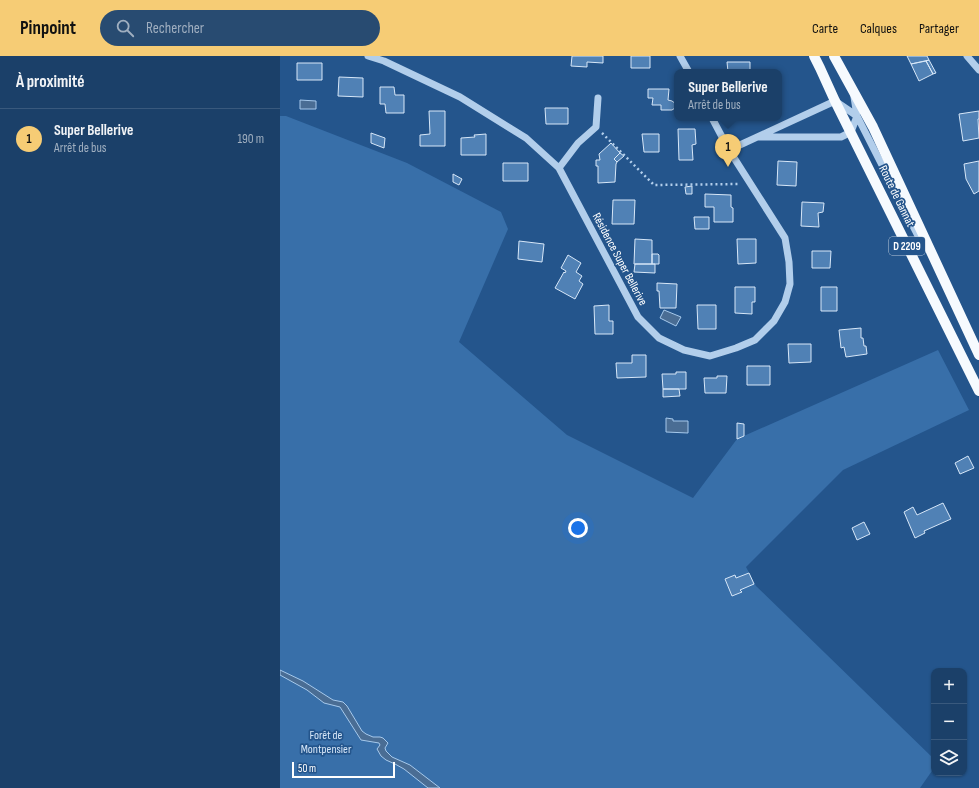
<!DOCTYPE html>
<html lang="fr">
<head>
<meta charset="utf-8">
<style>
  body { margin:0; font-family:"Sofia Sans Condensed",sans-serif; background:#284b71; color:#f1f3f6 }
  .controls { position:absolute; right:12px; bottom:12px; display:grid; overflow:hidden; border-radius:8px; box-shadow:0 1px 3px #0004 }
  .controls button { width:36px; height:36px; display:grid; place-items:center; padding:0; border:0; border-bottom:1px solid #39597d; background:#1b4069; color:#f1f3f6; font:20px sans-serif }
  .scale { position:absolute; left:12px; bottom:10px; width:103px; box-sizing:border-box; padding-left:4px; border:2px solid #fff; border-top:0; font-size:11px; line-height:14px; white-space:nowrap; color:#fff; -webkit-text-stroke:3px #24558c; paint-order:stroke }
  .you { position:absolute; left:298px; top:472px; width:14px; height:14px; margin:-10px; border:3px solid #fff; border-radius:50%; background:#1a73e8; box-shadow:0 0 0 6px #1a73e833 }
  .badge { display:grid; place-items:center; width:26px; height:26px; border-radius:50%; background:#f6cc75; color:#111; font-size:13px; font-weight:700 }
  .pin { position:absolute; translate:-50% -33px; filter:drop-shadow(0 1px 2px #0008) }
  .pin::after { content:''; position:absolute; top:21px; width:14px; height:12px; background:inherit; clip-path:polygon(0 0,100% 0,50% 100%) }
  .popup { position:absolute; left:394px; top:13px; width:108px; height:52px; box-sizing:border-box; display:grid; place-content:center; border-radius:8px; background:#1b4069; filter:drop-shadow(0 1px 3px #0005); font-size:13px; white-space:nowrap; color:#a0afc0 }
  .popup b { font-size:15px; color:#f1f3f6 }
  .popup::after { content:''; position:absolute; left:50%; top:100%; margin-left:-8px; border:8px solid transparent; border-top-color:#1b4069 }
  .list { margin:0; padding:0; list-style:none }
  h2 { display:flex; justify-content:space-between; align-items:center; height:52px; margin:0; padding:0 16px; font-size:17px }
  h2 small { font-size:13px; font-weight:400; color:#a0afc0 }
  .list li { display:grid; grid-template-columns:26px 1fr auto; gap:12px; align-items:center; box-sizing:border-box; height:60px; padding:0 16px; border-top:1px solid #39597d }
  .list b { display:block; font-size:15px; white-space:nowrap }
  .list p { margin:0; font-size:13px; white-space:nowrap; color:#a0afc0 }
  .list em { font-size:13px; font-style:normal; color:#a0afc0 }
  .icon { flex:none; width:22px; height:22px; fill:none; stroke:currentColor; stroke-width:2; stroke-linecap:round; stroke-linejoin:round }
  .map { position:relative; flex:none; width:699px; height:732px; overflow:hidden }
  header { display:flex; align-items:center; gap:24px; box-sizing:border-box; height:56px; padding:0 20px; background:#f6cc75; color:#111 }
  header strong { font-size:19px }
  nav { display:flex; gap:22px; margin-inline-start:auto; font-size:14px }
  .search { width:280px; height:36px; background:#284b71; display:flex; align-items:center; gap:10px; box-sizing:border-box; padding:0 14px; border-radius:22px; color:#a0afc0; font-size:15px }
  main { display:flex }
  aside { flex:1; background:#1b4069 }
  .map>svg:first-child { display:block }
  .green { fill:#386fa9 }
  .water { fill:#4a6d94; stroke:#a6c9ec }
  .building { fill:#5081b5; stroke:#d7e7f8 }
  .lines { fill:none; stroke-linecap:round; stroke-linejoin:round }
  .path { stroke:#b2ceeb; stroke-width:2.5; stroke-dasharray:2 3; stroke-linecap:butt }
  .minor { stroke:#b2ceeb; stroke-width:7 }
  .major { stroke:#f6fafe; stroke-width:10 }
  .labels { text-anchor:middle; stroke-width:3.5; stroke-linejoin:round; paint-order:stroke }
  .shield { fill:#24558c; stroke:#bdccdc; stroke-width:1 }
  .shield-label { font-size:11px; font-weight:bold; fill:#fff }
  .street-label { font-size:12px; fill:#fff; stroke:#24558c }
  .park-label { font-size:12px; fill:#d7e7f8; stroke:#24558c }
</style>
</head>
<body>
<header>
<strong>Pinpoint</strong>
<div class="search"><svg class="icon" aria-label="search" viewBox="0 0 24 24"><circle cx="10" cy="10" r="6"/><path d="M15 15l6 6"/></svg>Rechercher</div>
<nav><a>Carte</a><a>Calques</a><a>Partager</a></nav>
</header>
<main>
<aside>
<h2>À proximité<small></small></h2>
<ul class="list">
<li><span class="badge">1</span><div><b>Super Bellerive</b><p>Arrêt de bus</p></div><em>190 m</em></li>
</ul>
</aside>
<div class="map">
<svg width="699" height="732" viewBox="0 0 699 732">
  <rect width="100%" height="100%" fill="#24558c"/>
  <path class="green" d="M0,60h6l121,47 94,49 7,17 -49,113 108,93 126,63 44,-59 201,-89 31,60 -126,60 -97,97 10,19 178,173v9l-14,20h-640z"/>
  <path class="water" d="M20,44l16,1v8h-16z
    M384,254l17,7 -5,9 -16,-8z
    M386,362l7,1v2h15v12l-22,-1z
    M0,614l23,11 30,19 10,2 4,4 15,25 4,3 7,3h7l3,1 5,5 -3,5 1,3 6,6 18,8 30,23h-12l-24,-19 -9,-5 -9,-4 -5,-4 -4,-7 3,-4 -1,-2 -18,-3 -21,-33 -16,-4 -17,-13 -27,-15z"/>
  <path class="building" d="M292,0h31v7l-16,-1v5l-16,-1z
    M351,0h19v12h-19z
    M627,0h20l2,4 -18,4z
    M649,4l7,13 -3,1 -7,-13z
    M646,5l7,13 -14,7 -8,-17z
    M447,6h23v10h-22z
    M17,7h25v17h-25z
    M59,21l24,1v19l-25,-1z
    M100,31h14l1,8h9v18h-18l-1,-9h-5z
    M368,33h21l-1,11 4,1 4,3 -1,4 -3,2h-11v-5h-9l1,-7h-5z
    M265,52h23v16h-22z
    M149,55h16v35h-25v-11l10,-1z
    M699,55v8h-1l1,19 -16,3 -4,-27z
    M398,73h17l1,15 -4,1 1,15h-14z
    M91,77l14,5 -1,10 -13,-5z
    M206,78v21h-25v-17l14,-1 -1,-2z
    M362,78h17v18h-15z
    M331,87l9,10 -6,6 3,3 -1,2 -1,18 -17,1v-17h-2v-6h4l-1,-6z
    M340,97l4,3 -7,6 -3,-3z
    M498,105l19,1 -1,24 -19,-1z
    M699,105v30l-5,3 -8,-15 -2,-15z
    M223,107h25v18h-25z
    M173,118l9,5 -3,6 -6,-3z
    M412,130v8h-6l-1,-7z
    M425,138l26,1v12l2,1v14h-19v-15h-9z
    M333,144h22l-1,24h-22z
    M522,146l22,1 -1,9 -5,1 1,14 -18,-1z
    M414,161h15v12h-14z
    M355,183l17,1v24h-18z
    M457,183h19v24l-18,1z
    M239,185l25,3 -2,18 -24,-3z
    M532,195h19l-1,17h-18z
    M372,198h6l1,1v9h-7z
    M288,199l13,8 -5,9 6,4 -3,5 4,3 -8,15 -20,-11 9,-16 1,1 1,-2 -5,-3z
    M355,208h20v9l-21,-1z
    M377,227l20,1 -1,24h-16l-1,-17h-2z
    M455,231h20v15h-3v12l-17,-1z
    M541,231h16v24h-16z
    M329,249v16h4v13h-18l-1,-28z
    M417,249h19v24h-18z
    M581,272v10h2l1,8h2l1,8 -21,3 -2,-10 -3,1 -2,-18z
    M508,288h23v18l-22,1z
    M352,299h14v22l-29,1 -1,-15h16z
    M467,310h23v19h-23z
    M396,316h10v17h-23l-1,-15h14z
    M437,320h10l-1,17h-21l-1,-15h13z
    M383,333h16l1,7 -17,1z
    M457,367l7,1v12l-7,3z
    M688,400l6,12 -14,6 -5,-11z
    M663,447l8,16 -27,12 1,2 -10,5 -11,-26 9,-5 4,8z
    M584,466l6,12 -13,6 -5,-12z
    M469,517l5,11 -14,6 2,2 -10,4 -7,-17 10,-4 1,3z"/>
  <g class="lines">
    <path class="path" d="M322,77l52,52 86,-1"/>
    <path class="minor" d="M88,0l16,5 76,36 66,41 33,30 79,149 21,21 25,12 26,6 26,-8 19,-8 19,-19 11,-19 5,-18 -1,-22 -4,-24 -56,-88 -17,-32
      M400,0l9,16
      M687,0l12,14
      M480,81h81l10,-5 6,-16 -3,-19
      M449,94l106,-49 22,15 62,122
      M279,112l19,-25 18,-16 2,-29"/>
    <path class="major" d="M534,0l6,12 15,33 144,290
      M554,0l39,71 106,228"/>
  </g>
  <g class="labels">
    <rect class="shield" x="609" y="181" width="36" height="18" rx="3"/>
    <g class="shield-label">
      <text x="627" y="194">D 2209</text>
    </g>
    <g class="street-label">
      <text transform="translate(617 140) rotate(64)" y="4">Route de Gannat</text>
      <text transform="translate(340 203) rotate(62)" y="4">Résidence Super Bellerive</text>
    </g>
    <g class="park-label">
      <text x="46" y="683">Forêt de<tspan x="46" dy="14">Montpensier</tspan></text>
    </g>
  </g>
</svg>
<div class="controls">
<button>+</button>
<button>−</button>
<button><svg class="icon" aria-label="layers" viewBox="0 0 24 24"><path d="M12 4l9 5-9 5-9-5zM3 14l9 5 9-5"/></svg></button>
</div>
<div class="scale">50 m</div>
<div class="you"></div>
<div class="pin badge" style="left:448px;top:111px">1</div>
<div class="popup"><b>Super Bellerive</b>Arrêt de bus</div>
</div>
</main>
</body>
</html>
